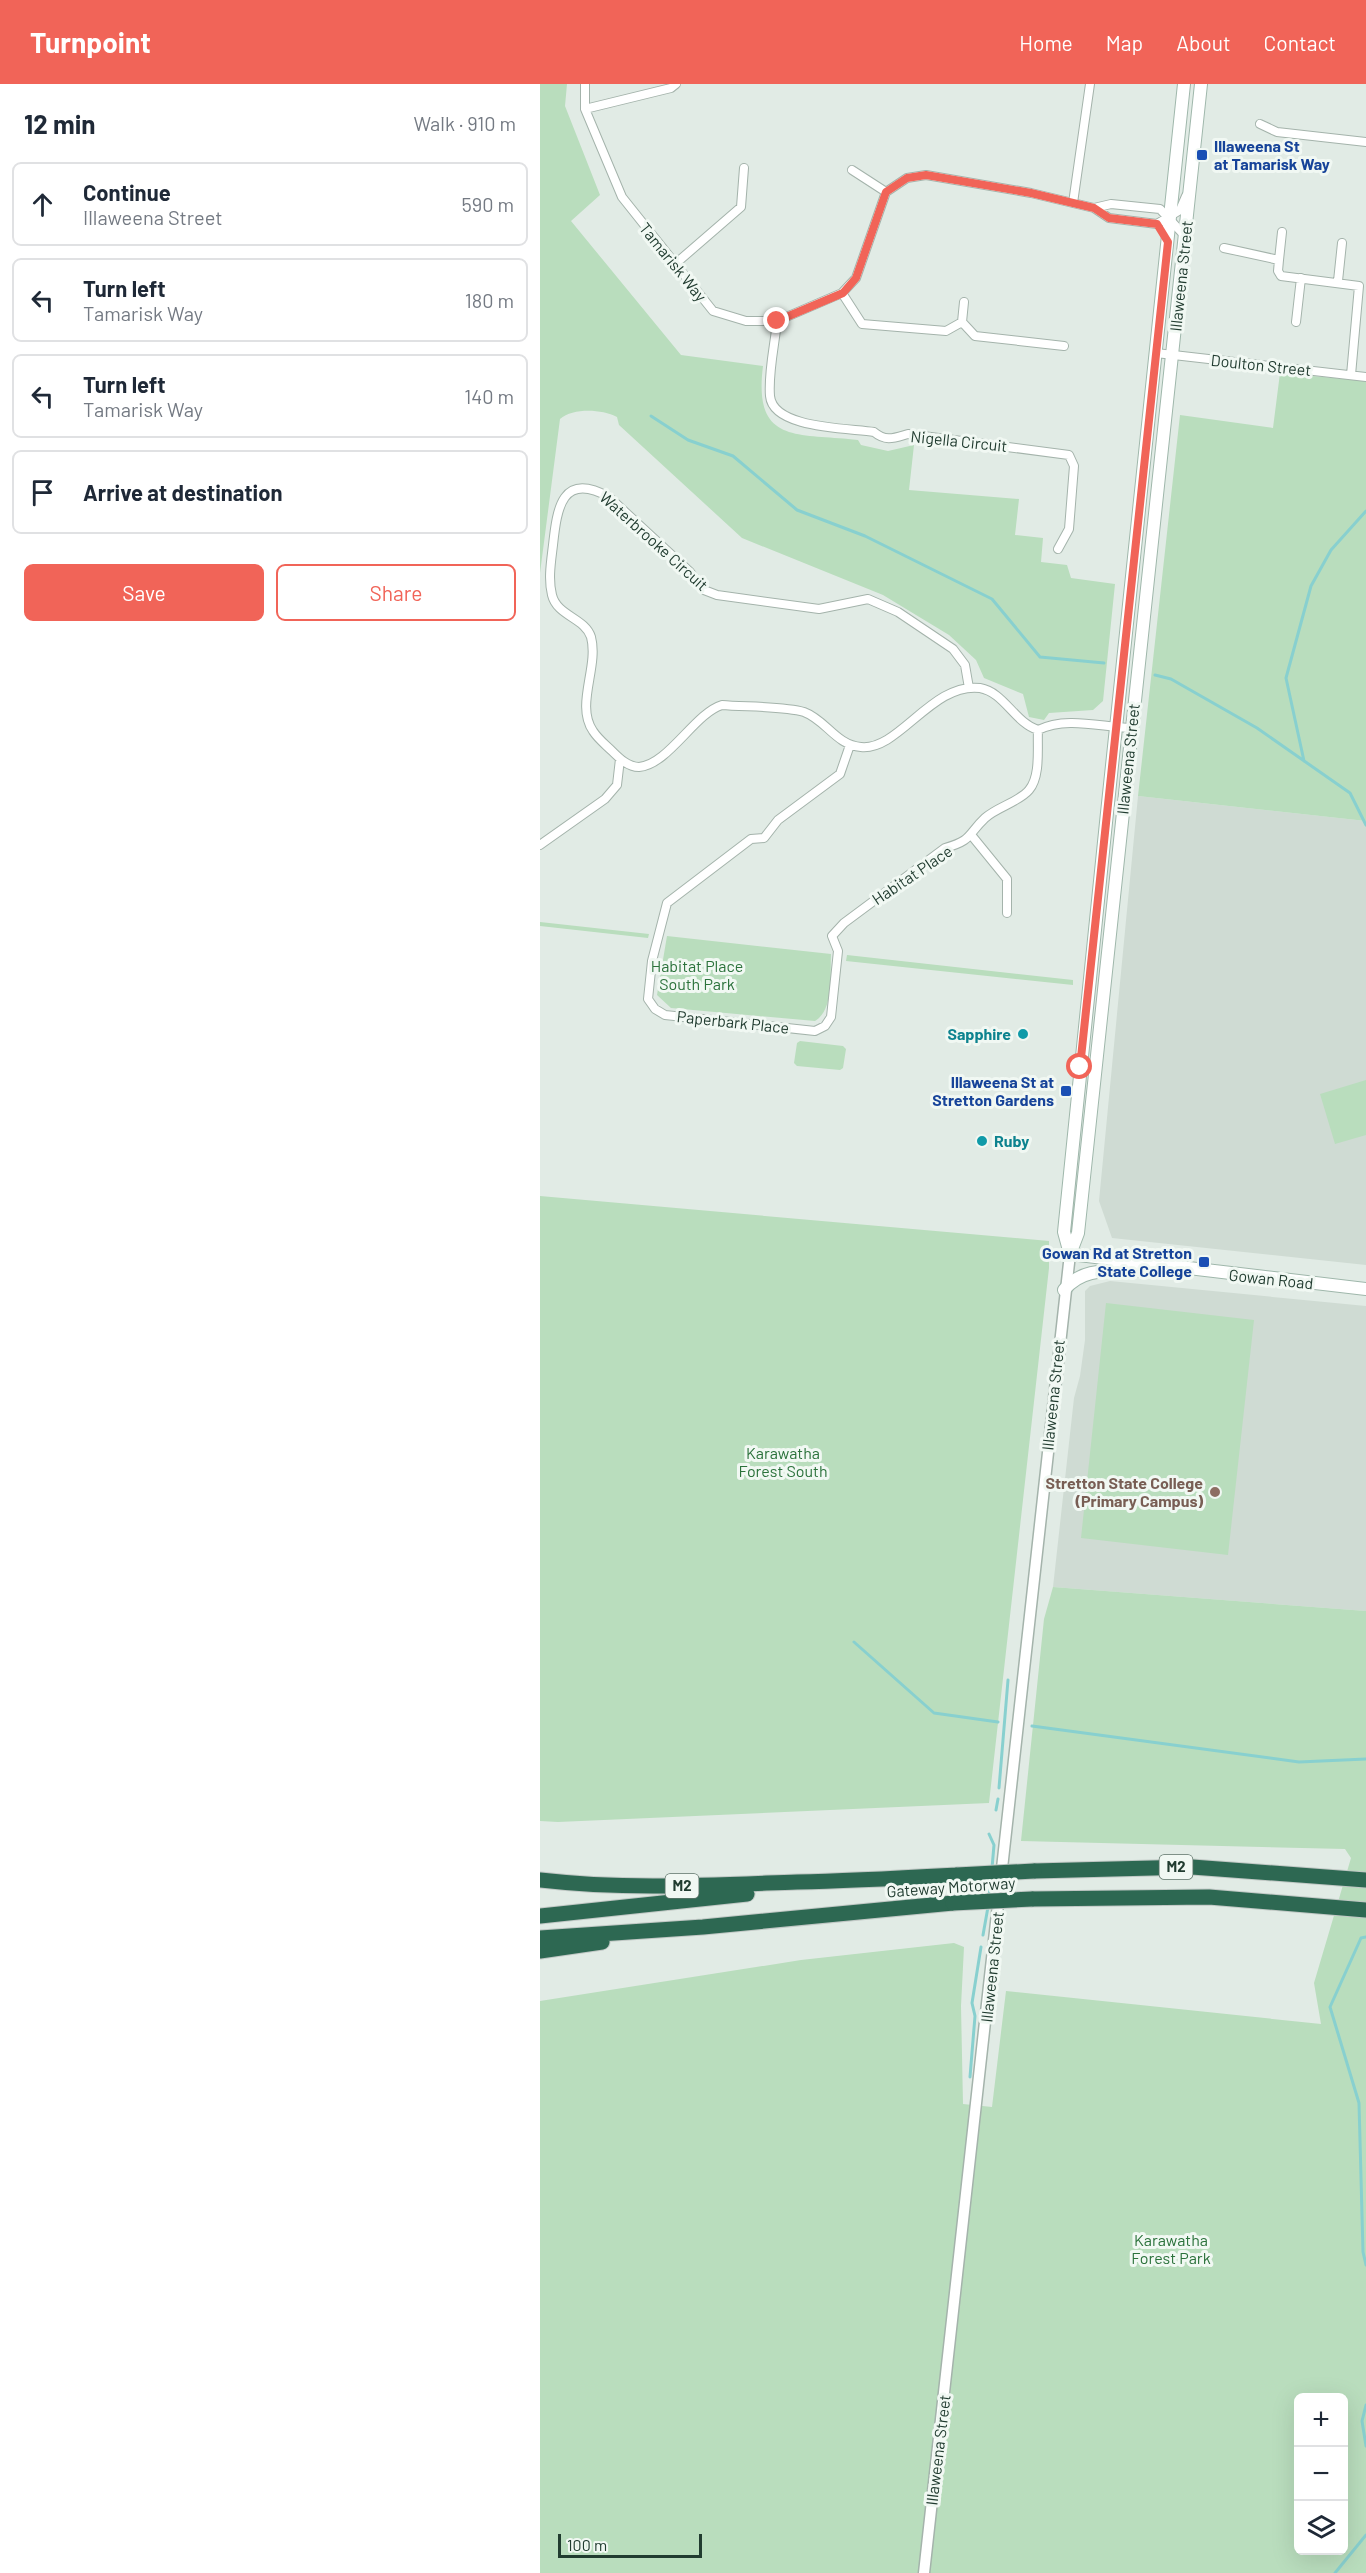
<!DOCTYPE html>
<html lang="en">
<head>
<meta charset="utf-8">
<style>
  body { margin:0; font-family:Barlow,sans-serif; background:#f2f2f3; color:#1f2937 }
  .controls { position:absolute; right:18px; bottom:18px; display:grid; overflow:hidden; border-radius:9px; box-shadow:0 6px 24px #0002 }
  .controls button { width:54px; height:54px; display:grid; place-items:center; padding:0; border:0; border-bottom:2px solid #e0e1e3; background:#fff; color:#1f2937; font:30px sans-serif }
  .scale { position:absolute; left:18px; bottom:15px; width:144px; box-sizing:border-box; padding-left:6px; border:3px solid #213c30; border-top:0; font-size:16px; line-height:21px; white-space:nowrap; color:#213c30; -webkit-text-stroke:4px #f1f8f3; paint-order:stroke }
  .stop { position:absolute; width:18px; height:18px; margin:-14px; border:4px solid #f16458; border-radius:50%; background:#fff }
  .stop.end { background:#f16458; border-color:#fff; box-shadow:0 2px 6px #0008 }
  .list { margin:0; padding:0; list-style:none }
  h2 { display:flex; justify-content:space-between; align-items:center; height:78px; margin:0; padding:0 24px; font-size:26px }
  h2 small { font-size:20px; font-weight:400; color:#747a83 }
  .list li { display:grid; grid-template-columns:39px 1fr auto; gap:18px; align-items:center; box-sizing:border-box; height:84px; margin:0 12px 12px; padding:0 12px; border:2px solid #e0e1e3; border-radius:9px }
  .list b { display:block; font-size:22px; white-space:nowrap }
  .list p { margin:0; font-size:20px; white-space:nowrap; color:#747a83 }
  .list em { font-size:20px; font-style:normal; color:#747a83 }
  .actions { display:flex; gap:12px; padding:18px 24px }
  .actions a { flex:1; padding:14px 0; border:2px solid #f16458; border-radius:9px; text-align:center; font-size:21px; color:#f16458 }
  .actions .main { background:#f16458; color:#fff }
  .icon { flex:none; width:33px; height:33px; fill:none; stroke:currentColor; stroke-width:2; stroke-linecap:round; stroke-linejoin:round }
  .map { position:relative; flex:none; width:826px; height:2489px; overflow:hidden }
  header { display:flex; align-items:center; gap:36px; box-sizing:border-box; height:84px; padding:0 30px; background:#f16458; color:#fff }
  header strong { font-size:28px }
  nav { display:flex; gap:33px; margin-inline-start:auto; font-size:21px }
  main { display:flex }
  aside { flex:1; background:#fff }
  .map>svg:first-child { display:block }
  .built { fill:#cfdbd3 }
  .green { fill:#b9ddbd; fill-rule:evenodd }
  .lines { fill:none; stroke-linecap:round; stroke-linejoin:round }
  .stream { stroke:#88d0cf; stroke-width:3 }
  .minor-casing { stroke:#a4b3ab; stroke-width:10 }
  .tertiary-casing { stroke:#a4b3ab; stroke-width:13 }
  .secondary-casing { stroke:#9fb7ab; stroke-width:14 }
  .motorway-casing { stroke:#c1c8c5; stroke-width:17 }
  .minor { stroke:#fff; stroke-width:8 }
  .tertiary { stroke:#fff; stroke-width:10 }
  .secondary { stroke:#fff; stroke-width:12 }
  .motorway { stroke:#2d6852; stroke-width:15 }
  .motorway-bridge-casing { stroke:#c1c8c5; stroke-width:17; stroke-linecap:butt }
  .motorway-bridge { stroke:#2d6852; stroke-width:15 }
  .route { stroke:#f16458; stroke-width:8 }
  .transit-dot { fill:#1a4fb4; stroke:#f1f8f3; stroke-width:2 }
  .culture-dot { fill:#0f9aa8; stroke:#f1f8f3; stroke-width:2 }
  .education-dot { fill:#8d6e63; stroke:#f1f8f3; stroke-width:2 }
  .labels { text-anchor:middle; stroke-width:6; stroke-linejoin:round; paint-order:stroke }
  .shield { fill:#f1f8f3; stroke:#5f746a; stroke-width:1.5 }
  .shield-label { font-size:15px; font-weight:bold; fill:#213c30 }
  .transit-label { font-size:16px; font-weight:bold; fill:#164399; stroke:#f1f8f3; text-anchor:end }
  .street-label { font-size:16px; fill:#213c30; stroke:#f1f8f3 }
  .park-label { font-size:16px; fill:#2b723b; stroke:#f1f8f3 }
  .culture-label { font-size:16px; font-weight:bold; fill:#0d838f; stroke:#f1f8f3; text-anchor:end }
  .education-label { font-size:16px; font-weight:bold; fill:#785e54; stroke:#f1f8f3; text-anchor:end }
</style>
</head>
<body>
<header>
<strong>Turnpoint</strong>
<nav><a>Home</a><a>Map</a><a>About</a><a>Contact</a></nav>
</header>
<main>
<aside>
<h2>12 min<small>Walk · 910 m</small></h2>
<ul class="list">
<li><svg class="icon" aria-label="ahead" viewBox="0 0 24 24"><path d="M12 20V5M6 11l6-6 6 6"/></svg><div><b>Continue</b><p>Illaweena Street</p></div><em>590 m</em></li>
<li><svg class="icon" aria-label="left" viewBox="0 0 24 24"><path d="M17 20v-9H6M10 6l-5 5 5 5"/></svg><div><b>Turn left</b><p>Tamarisk Way</p></div><em>180 m</em></li>
<li><svg class="icon" aria-label="left" viewBox="0 0 24 24"><path d="M17 20v-9H6M10 6l-5 5 5 5"/></svg><div><b>Turn left</b><p>Tamarisk Way</p></div><em>140 m</em></li>
<li><svg class="icon" aria-label="arrive" viewBox="0 0 24 24"><path d="M6 21V4h12l-3 4 3 4H6"/></svg><div><b>Arrive at destination</b></div></li>
</ul>
<div class="actions"><a class="main">Save</a><a>Share</a></div>
</aside>
<div class="map">
<svg width="826" height="2489" viewBox="0 0 826 2489">
  <rect width="100%" height="100%" fill="#e1ebe5"/>
  <path class="built" d="M598,712l228,25v444l-254,-27 -13,-37z
    M570,1197l256,25v305l-313,-24 21,-189 6,-22 5,-36v-49l5,-5z"/>
  <path class="green" d="M0,0h27l-2,22 35,89 -29,26 110,134 82,11c-10,79 34,67 95,74l3,5 27,6 26,-6 -5,45 110,9 -4,36 28,3 -2,24 26,3 4,13 44,6 -12,117 -10,9 -44,3 -5,7 -15,-3 -6,-23 -39,-16 -8,-18 -27,-25 -66,-40 -141,-57 -123,-113 -2,-8c-16,-8 -44,-9 -57,2l-20,154z
    M740,289l86,8v440l-228,-25 42,-381 93,13z
    M0,838l109,12 -1,4 -108,-12z
    M127,852l164,18c-1,20 3,56 -16,67l-144,-13 -14,-13z
    M307,871l226,25v5l-227,-24z
    M260,957l43,5 3,3 -3,19 -3,2 -43,-4 -3,-3 3,-20z
    M826,996v55l-31,9 -15,-50z
    M0,1112l509,45v27l-60,535 -431,19 -18,-1z
    M566,1219l148,17 -26,235 -147,-17z
    M513,1503l313,24v962h-826v-572l261,-41 153,-17 10,4 -3,59 2,98 29,3 14,-116 315,33 -7,-41 37,-125 -6,-9 -324,-8 23,-222zM758,2314h46v152h-46z"/>
  <g class="lines">
    <path class="stream" d="M111,332l37,24 45,16 64,54 68,26 127,63 48,58 64,6
      M615,591l16,4 86,49 93,65 16,32
      M764,677l-18,-83 25,-92 20,-36 35,-39
      M314,1558l80,71 64,9
      M492,1642l267,36 67,-3
      M459,1704l9,-108
      M456,1726l2,-11
      M449,1750l5,11 -2,23
      M449,1813l2,-20
      M443,1851l5,-28
      M826,1853l-5,1 -31,69 29,96 4,149 3,13
      M430,1993l5,-61 -3,-13 9,-56
      M826,2321l-4,16 4,25
      M795,2489l31,-38"/>
    <defs>
      <path id="minor" d="M45,0v25l37,88 91,114 33,10h31l65,-28 14,-15 30,-86 21,-14 19,-3 105,18 63,15 15,10 48,6 23,-14 6,-14
        M45,25l86,-21 5,-4
        M720,40l17,8 89,10
        M312,86l34,22
        M533,119l17,-119
        M554,124l17,-4 49,5 25,27
        M684,164l55,12 -1,11 3,5 78,10 -8,89
        M739,176l3,-28
        M134,181l67,-58 3,-39
        M798,197l4,-38
        M302,209l20,31 84,7 16,-9 13,14 89,10
        M237,237c-2,23 -9,51 -7,75 3,33 79,32 104,36 12,10 20,6 34,2l161,21 5,11 -5,63 -11,20
        M422,238l2,-20
        M756,238l5,-44
        M616,269l210,24
        M429,604l-4,-23 -12,-16 -55,-37 -30,-13 -49,10 -102,-14 -13,-5 -14,-18 -81,-75c-47,-26 -52,11 -56,48 -2,17 -5,34 -1,50 5,21 33,23 39,42 8,30 -16,68 2,94 5,8 13,14 19,20 7,7 16,16 27,16 29,-2 56,-54 83,-62 22,2 62,1 82,7 22,8 32,33 57,35 38,4 71,-65 119,-59 24,4 35,35 58,42 29,-14 62,-3 93,-2
        M310,661l-10,29 -62,46 -14,18 -13,1 -84,64 -15,58 -4,38 7,10 10,6 150,16 10,-5 6,-9 7,-66 -6,-15 12,-13 101,-75c28,-8 22,-13 40,-30 12,-11 34,-16 44,-28 12,-14 8,-43 9,-60
        M432,752l35,43v34
        M0,761l65,-46 12,-14 3,-26"/>
      <path id="tertiary" d="M384,2489l146,-1319"/>
      <path id="secondary" d="M530,1170l8,-21 123,-1149
        M530,1170l-6,-22c37,-383 82,-765 120,-1148
        M530,1170l296,35
        M524,1206c21,-26 52,-17 81,-20"/>
      <path id="motorway" d="M494,1787l158,-4 174,13
        M0,1796c85,10 171,5 257,2 53,-1 106,-4 160,-7
        M492,1815l177,-2 157,13
        M0,1832l207,-22
        M0,1854l163,-11 250,-24
        M0,1867l62,-9"/>
    </defs>
    <use href="#minor" class="minor-casing"/>
    <use href="#tertiary" class="tertiary-casing"/>
    <use href="#secondary" class="secondary-casing"/>
    <use href="#motorway" class="motorway-casing"/>
    <use href="#minor" class="minor"/>
    <use href="#tertiary" class="tertiary"/>
    <use href="#secondary" class="secondary"/>
    <use href="#motorway" class="motorway"/>
    <defs>
      <path id="motorway-bridge" d="M417,1791l77,-4
        M413,1819l79,-4"/>
    </defs>
    <use href="#motorway-bridge" class="motorway-bridge-casing"/>
    <use href="#motorway-bridge" class="motorway-bridge"/>
  </g>
  <g class="lines">
    <path class="route" d="M237,237l66,-28 13,-15 30,-86 21,-14 19,-3 105,18 63,15 15,10 48,6 11,18 -88,825"/>
  </g>
  <g class="transit-dot">
    <rect x="656" y="65" width="12" height="12" rx="3"/>
    <rect x="520" y="1001" width="12" height="12" rx="3"/>
    <rect x="658" y="1172" width="12" height="12" rx="3"/>
  </g>
  <g class="culture-dot">
    <circle cx="483" cy="950" r="6"/>
    <circle cx="442" cy="1057" r="6"/>
  </g>
  <circle class="education-dot" cx="675" cy="1408" r="6"/>
  <g class="labels">
    <g class="shield">
      <rect x="619.5" y="1771" width="33" height="24" rx="4.5"/>
      <rect x="125.5" y="1790" width="33" height="24" rx="4.5"/>
    </g>
    <g class="shield-label">
      <text x="636" y="1788">M2</text>
      <text x="142" y="1807">M2</text>
    </g>
    <g class="transit-label">
      <text x="674" y="68" text-anchor="start">Illaweena St<tspan x="674" dy="18">at Tamarisk Way</tspan></text>
      <text x="514" y="1004">Illaweena St at<tspan x="514" dy="18">Stretton Gardens</tspan></text>
      <text x="652" y="1175">Gowan Rd at Stretton<tspan x="652" dy="18">State College</tspan></text>
    </g>
    <g class="street-label">
      <text transform="translate(133 178) rotate(51)" y="6">Tamarisk Way</text>
      <text transform="translate(641 192) rotate(-84)" y="6">Illaweena Street</text>
      <text transform="translate(721 281) rotate(6)" y="6">Doulton Street</text>
      <text transform="translate(419 357) rotate(6)" y="6">Nigella Circuit</text>
      <text transform="translate(114 457) rotate(42)" y="6">Waterbrooke Circuit</text>
      <text transform="translate(588 675) rotate(-84)" y="6">Illaweena Street</text>
      <text transform="translate(372 791) rotate(-34)" y="6">Habitat Place</text>
      <text transform="translate(193 938) rotate(6)" y="6">Paperbark Place</text>
      <text transform="translate(731 1195) rotate(6)" y="6">Gowan Road</text>
      <text transform="translate(513 1311) rotate(-84)" y="6">Illaweena Street</text>
      <text transform="translate(411 1803) rotate(-4)" y="6">Gateway Motorway</text>
      <text transform="translate(452 1883) rotate(-84)" y="6">Illaweena Street</text>
      <text transform="translate(398 2366) rotate(-83)" y="6">Illaweena Street</text>
    </g>
    <g class="park-label">
      <text x="157" y="888">Habitat Place<tspan x="157" dy="18">South Park</tspan></text>
      <text x="243" y="1375">Karawatha<tspan x="243" dy="18">Forest South</tspan></text>
      <text x="631" y="2162">Karawatha<tspan x="631" dy="18">Forest Park</tspan></text>
    </g>
    <g class="culture-label">
      <text x="471" y="956">Sapphire</text>
      <text x="454" y="1063" text-anchor="start">Ruby</text>
    </g>
    <g class="education-label">
      <text x="663" y="1405">Stretton State College<tspan x="663" dy="18">(Primary Campus)</tspan></text>
    </g>
  </g>
</svg>
<div class="controls">
<button>+</button>
<button>−</button>
<button><svg class="icon" aria-label="layers" viewBox="0 0 24 24"><path d="M12 4l9 5-9 5-9-5zM3 14l9 5 9-5"/></svg></button>
</div>
<div class="scale">100 m</div>
<div class="stop" style="left:540px;top:983px"></div>
<div class="stop end" style="left:237px;top:237px"></div>
</div>
</main>
</body>
</html>
